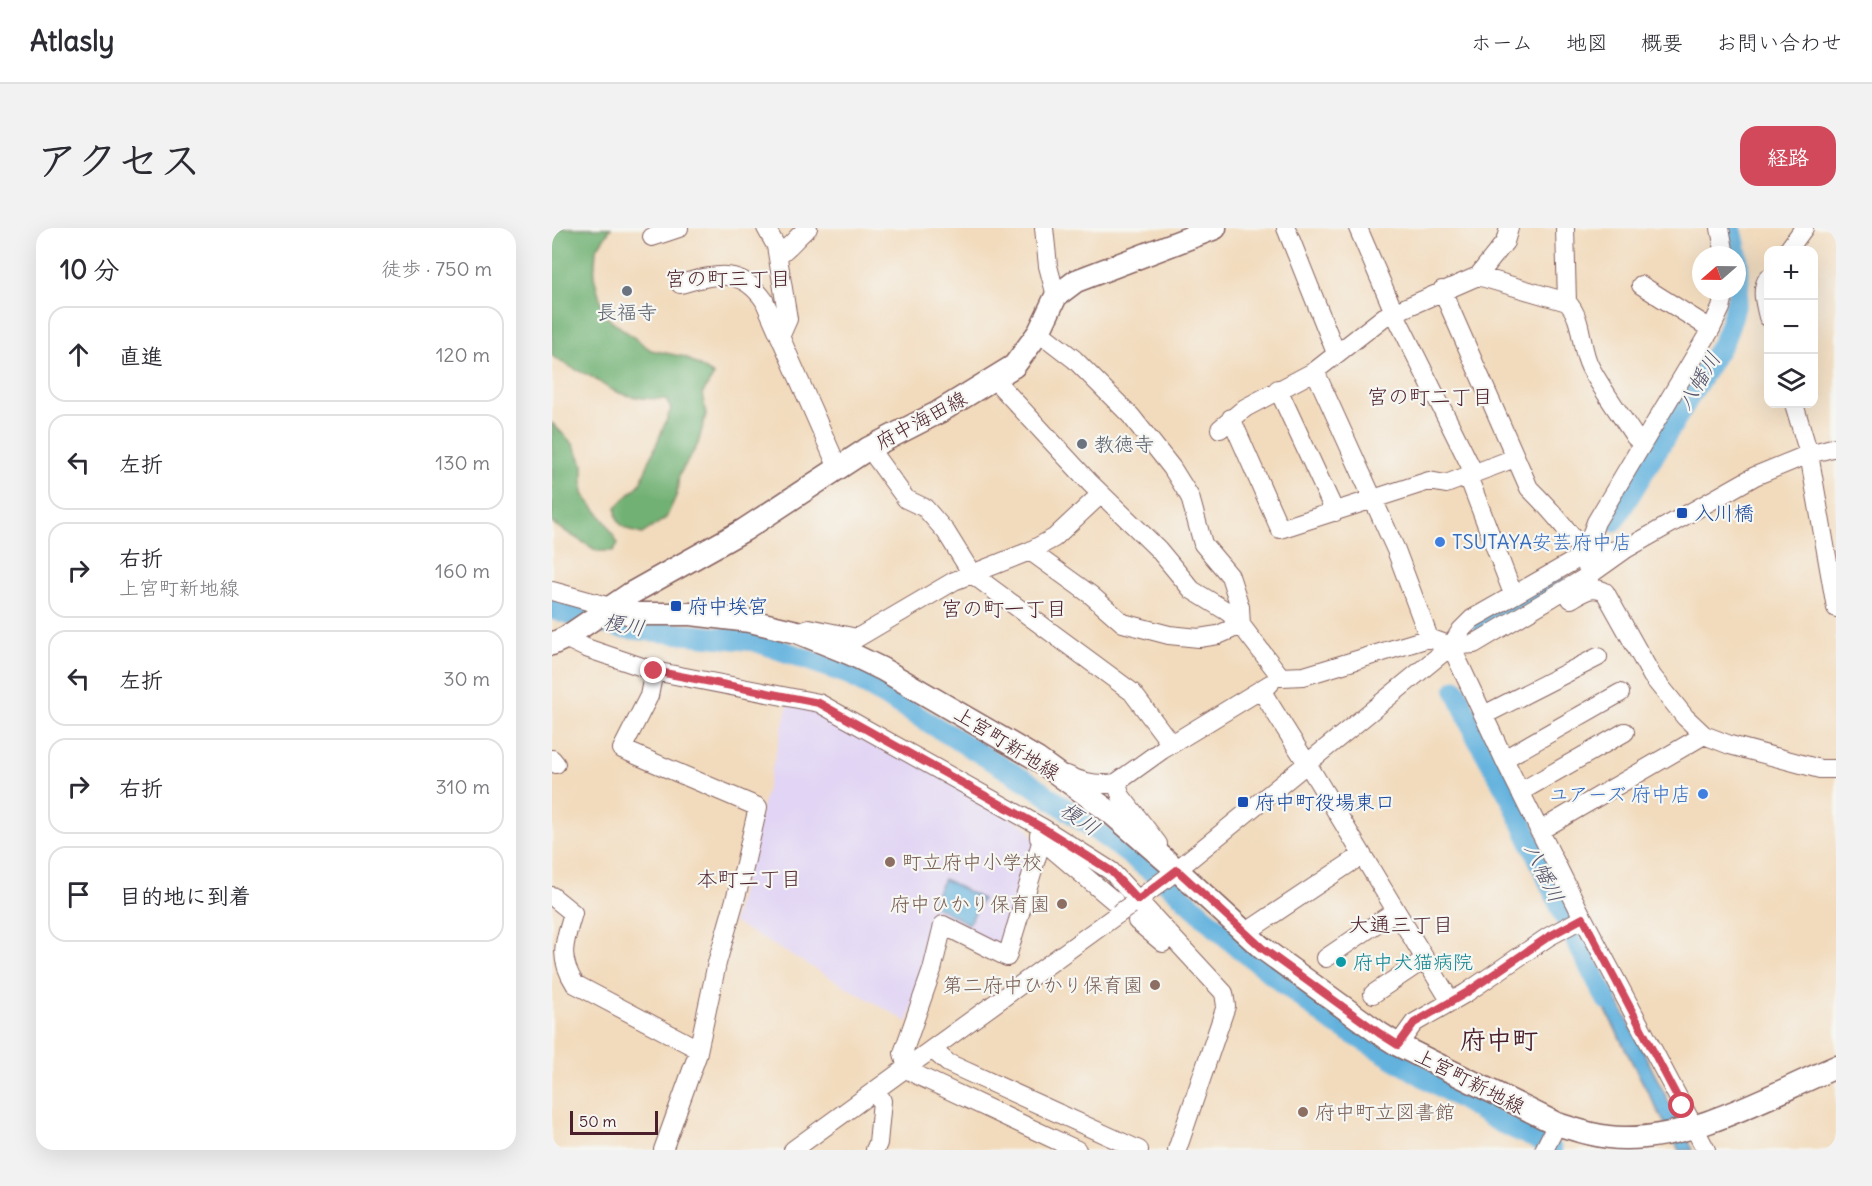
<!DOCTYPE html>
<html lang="ja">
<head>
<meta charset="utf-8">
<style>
  body { margin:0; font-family:Delius,"Klee One",sans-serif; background:#f2f2f3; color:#2b2b33 }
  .controls { position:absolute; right:18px; top:18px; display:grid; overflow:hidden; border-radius:12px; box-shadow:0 6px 24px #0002 }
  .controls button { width:54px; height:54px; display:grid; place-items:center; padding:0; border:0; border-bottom:2px solid #e1e1e2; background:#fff; color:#2b2b33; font:30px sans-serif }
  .compass { position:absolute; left:1140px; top:18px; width:54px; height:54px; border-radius:50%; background:#fff; box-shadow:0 6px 24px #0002; rotate:250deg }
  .scale { position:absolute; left:18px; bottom:15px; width:88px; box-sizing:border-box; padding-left:6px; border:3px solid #4a1f2b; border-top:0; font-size:16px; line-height:21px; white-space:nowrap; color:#4a1f2b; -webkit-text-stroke:4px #f6f6f2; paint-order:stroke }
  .stop { position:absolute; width:18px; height:18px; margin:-14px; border:4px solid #d1495b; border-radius:50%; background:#fff }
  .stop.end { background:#d1495b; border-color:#fff; box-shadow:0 2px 6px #0008 }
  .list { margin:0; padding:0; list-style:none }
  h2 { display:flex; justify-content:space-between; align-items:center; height:78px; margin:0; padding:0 24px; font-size:26px }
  h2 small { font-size:20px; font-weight:400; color:#7c7c81 }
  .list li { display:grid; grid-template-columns:39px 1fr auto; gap:18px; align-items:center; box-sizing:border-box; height:96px; margin:0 12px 12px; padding:0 12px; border:2px solid #e1e1e2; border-radius:18px }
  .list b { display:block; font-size:22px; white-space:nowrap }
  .list p { margin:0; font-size:20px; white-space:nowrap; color:#7c7c81 }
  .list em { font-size:20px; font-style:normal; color:#7c7c81 }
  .icon { flex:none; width:33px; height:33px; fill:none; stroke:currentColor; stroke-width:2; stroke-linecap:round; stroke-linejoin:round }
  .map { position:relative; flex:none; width:1284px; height:922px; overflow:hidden; border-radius:18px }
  header { display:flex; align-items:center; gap:36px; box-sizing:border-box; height:84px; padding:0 30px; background:#fff; border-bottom:2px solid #e1e1e2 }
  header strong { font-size:28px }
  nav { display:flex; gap:33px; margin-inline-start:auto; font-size:21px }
  .intro { display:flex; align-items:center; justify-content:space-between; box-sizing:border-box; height:144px; padding:0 36px }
  h1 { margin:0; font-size:42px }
  .button { padding:15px 27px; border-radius:18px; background:#d1495b; color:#fff; font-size:21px; font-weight:700 }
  main { display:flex; gap:36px; padding:0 36px }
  aside { flex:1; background:#fff; border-radius:18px; box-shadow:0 6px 24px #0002 }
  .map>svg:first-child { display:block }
  .built { fill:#e1d4f4 }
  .forest { fill:#71b173; stroke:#5e684f; stroke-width:1.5 }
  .water { fill:#63b2de; stroke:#566884; stroke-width:1.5 }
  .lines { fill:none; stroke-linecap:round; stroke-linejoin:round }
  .river { stroke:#63b2de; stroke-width:21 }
  .minor-casing { stroke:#85615e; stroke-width:20 }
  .major-casing { stroke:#85615e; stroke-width:25 }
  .minor { stroke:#fff; stroke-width:18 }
  .major { stroke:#fff; stroke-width:22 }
  .minor-bridge-casing { stroke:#85615e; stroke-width:20; stroke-linecap:butt }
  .minor-bridge { stroke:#fff; stroke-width:18 }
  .route { stroke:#d1495b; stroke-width:8 }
  .worship-dot { fill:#6b7280; stroke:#f6f6f2; stroke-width:2 }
  .transit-dot { fill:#1a4fb4; stroke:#f6f6f2; stroke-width:2 }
  .shop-dot { fill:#3f7fe0; stroke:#f6f6f2; stroke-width:2 }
  .education-dot { fill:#8d6e63; stroke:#f6f6f2; stroke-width:2 }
  .culture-dot { fill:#0f9aa8; stroke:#f6f6f2; stroke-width:2 }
  .labels { text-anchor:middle; stroke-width:4.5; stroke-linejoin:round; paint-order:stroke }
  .worship-label { font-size:20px; fill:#5b616d; stroke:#f6f6f2 }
  .street-label { font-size:20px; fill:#4a1f2b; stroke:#f6f6f2 }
  .transit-label { font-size:20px; fill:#164399; stroke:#f6f6f2; text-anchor:start }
  .shop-label { font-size:20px; fill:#366cbe; stroke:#f6f6f2; text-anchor:start }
  .education-label { font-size:20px; fill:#785e54; stroke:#f6f6f2; text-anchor:start }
  .culture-label { font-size:20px; fill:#0d838f; stroke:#f6f6f2; text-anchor:start }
  .neighbourhood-label { font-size:21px; fill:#4a1f2b; stroke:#f6f6f2 }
  .water-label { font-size:21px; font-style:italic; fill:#53526a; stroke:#f6f6f2 }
  .district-label { font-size:26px; font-weight:bold; fill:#4a1f2b; stroke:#f6f6f2 }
</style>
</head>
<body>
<header>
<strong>Atlasly</strong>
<nav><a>ホーム</a><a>地図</a><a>概要</a><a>お問い合わせ</a></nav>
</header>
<div class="intro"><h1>アクセス</h1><a class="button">経路</a></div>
<main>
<aside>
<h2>10 分<small>徒歩 · 750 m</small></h2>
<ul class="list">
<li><svg class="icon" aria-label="ahead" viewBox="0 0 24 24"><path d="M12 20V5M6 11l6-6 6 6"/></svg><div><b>直進</b></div><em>120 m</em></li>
<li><svg class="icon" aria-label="left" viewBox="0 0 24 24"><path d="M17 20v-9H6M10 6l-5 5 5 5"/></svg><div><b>左折</b></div><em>130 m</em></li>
<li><svg class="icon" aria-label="right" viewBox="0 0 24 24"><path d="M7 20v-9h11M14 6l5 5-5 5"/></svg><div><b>右折</b><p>上宮町新地線</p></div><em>160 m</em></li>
<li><svg class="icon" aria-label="left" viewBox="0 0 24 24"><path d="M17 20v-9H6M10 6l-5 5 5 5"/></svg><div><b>左折</b></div><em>30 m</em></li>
<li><svg class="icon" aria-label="right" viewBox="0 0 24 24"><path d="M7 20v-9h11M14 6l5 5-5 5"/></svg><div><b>右折</b></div><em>310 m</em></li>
<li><svg class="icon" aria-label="arrive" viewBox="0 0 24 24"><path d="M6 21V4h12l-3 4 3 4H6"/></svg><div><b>目的地に到着</b></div></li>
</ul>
</aside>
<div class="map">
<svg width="1284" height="922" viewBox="0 0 1284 922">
  <rect width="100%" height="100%" fill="#f6f6f2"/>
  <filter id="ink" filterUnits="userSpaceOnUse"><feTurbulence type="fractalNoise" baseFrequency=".0167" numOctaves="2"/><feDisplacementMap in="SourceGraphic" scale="12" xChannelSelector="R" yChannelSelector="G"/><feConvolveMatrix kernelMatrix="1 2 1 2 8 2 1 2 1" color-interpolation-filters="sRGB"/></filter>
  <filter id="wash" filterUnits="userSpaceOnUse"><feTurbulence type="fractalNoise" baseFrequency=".008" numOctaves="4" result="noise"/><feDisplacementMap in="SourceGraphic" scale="24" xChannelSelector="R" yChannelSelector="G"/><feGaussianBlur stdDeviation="1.35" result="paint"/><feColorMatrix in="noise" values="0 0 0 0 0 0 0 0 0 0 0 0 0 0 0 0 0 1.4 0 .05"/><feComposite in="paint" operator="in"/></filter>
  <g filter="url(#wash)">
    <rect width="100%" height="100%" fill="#f2dbbd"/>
    <path class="built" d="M237,473l35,8 203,118 9,16 -23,58 7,4 -16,43 -65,-29 -31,103 -175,-100z"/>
    <path class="forest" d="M0,0h59l-15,22 -2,27 11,39 46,34 34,7 29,18 -12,19 4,20 -8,30 -19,31 -2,19 -11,24 -24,16c-16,-4 -27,-8 -26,-27l24,-23 31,-75 -5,-10c-20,0 -38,-1 -56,-10 -7,-4 -13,-9 -20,-13 -14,-6 -26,-11 -38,-20z
      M0,195l21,21 10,21v29l24,30 11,20 -5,7h-16l-45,-28z"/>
    <path class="water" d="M392,651l38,20 -13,25 -38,-20z
      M1050,742l91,180h-14l-45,-84 -45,-89z"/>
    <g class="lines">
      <path class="river" d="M1062,293l110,-181c17,-42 20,-68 7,-112
        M0,381l70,19 133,13 93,33 183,110 88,63 54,41 61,56 97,77 170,102 40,18 11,9
        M931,398l13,-10 60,-33
        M904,462l21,48 34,61 64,140 32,61"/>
    </g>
  </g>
  <g filter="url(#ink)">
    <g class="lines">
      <defs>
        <path id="minor" d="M214,0l10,18 12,73 -8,18
          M492,0l4,38 8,30
          M734,0l50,125
          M806,0l36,84 80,161
          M1013,0l2,74
          M1168,0l5,27
          M100,9l27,-9
          M1236,22l16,-22
          M226,27c12,-7 19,-19 30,-27
          M926,48l89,26c17,18 12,44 23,65 13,24 30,47 45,70l7,7
          M1216,50c-8,12 -3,25 0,39
          M128,56c35,-9 60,-18 84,16l74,168
          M1089,57l70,44
          M890,62l87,198c17,17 53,55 57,77
          M487,104l35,27 57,57 41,52 18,29 13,47 27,32 10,31 1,18
          M763,143l81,179 33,88
          M442,151l96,104 68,66 34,41 36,22 13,13 40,52 23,-1 125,-38 22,8 23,-2 114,-68 38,-27 129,-73 54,-22 27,-7
          M726,161l57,123
          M1242,176l15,50 27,154
          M679,190l49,111 149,-48 17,3 69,-26
          M668,201l25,-21 70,-37 69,-54 94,-41 27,-34 4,-14
          M317,220l37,51 19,9 21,24 26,42 160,118 39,52
          M916,248l45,118
          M478,323l61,44 32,28 46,12 30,3 19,-3 23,-10
          M1032,327l12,-33 115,-193 10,-21 4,-17
          M0,363l58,16
          M1019,371c12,-7 21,-14 34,-7l47,84 33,41 19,18 26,10 90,24h16
          M249,403l8,-3 48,10 97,-57 76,-30 24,-13 47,-44
          M13,410l21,10 68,23 165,32 224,125
          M899,418l53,113 79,159 123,232
          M102,443l-5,25 -27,53 136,58 -14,61 -27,95 -20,93 -34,94
          M709,462l52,83 138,229
          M932,487l114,-58
          M0,531l4,5
          M952,531l116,-66
          M515,547c16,8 31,11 49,8l46,-33 108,-66
          M564,555l5,13 37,48
          M968,564l105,-60
          M987,603l165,-96
          M487,610v-4l4,-6 68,43 113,122 2,13 -49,144
          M0,668l21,17c-8,28 -16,43 2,71l123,65
          M579,677l37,-28 283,-231 10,-16 11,-11 112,-64 40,-6
          M585,693l26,22
          M693,705l117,-78
          M774,730l69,-47
          M821,766l52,-35
          M846,817l16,-22 52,-30 82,-56 35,-19
          M381,822l15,13 191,87
          M241,922l325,-236
          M323,922l3,-7 4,-42 -5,-11
          M525,922l-160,-75 -10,-6 -4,-16 29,-83 11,-45 64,32 33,-111 10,1 64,54
          M992,922l13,-26"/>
        <path id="major" d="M58,379l21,7h60l59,7 47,11 54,22 31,15 155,90 73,53 67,58 85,78 117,85 19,12 159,79c22,7 44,14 67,14 71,1 147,-44 212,-71
          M0,416l13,-6 65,-44 114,-64 125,-82 70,-36 75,-46 25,-34 17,-36 20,-15 139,-53"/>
      </defs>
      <use href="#minor" class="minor-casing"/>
      <use href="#major" class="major-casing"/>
      <use href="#minor" class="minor"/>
      <use href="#major" class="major"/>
      <defs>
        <path id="minor-bridge" d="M566,686l13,-9"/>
      </defs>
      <use href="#minor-bridge" class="minor-bridge-casing"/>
      <use href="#minor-bridge" class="minor-bridge"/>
    </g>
  </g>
  <g class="lines" filter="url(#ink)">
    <path class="route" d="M102,443l165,32 224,125 68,43 27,29 39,-30 85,78 117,85 19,12 16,-22 52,-30 82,-56 35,-19 99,188"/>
  </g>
  <g class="worship-dot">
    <circle cx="75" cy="63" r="6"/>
    <circle cx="530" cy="216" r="6"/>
  </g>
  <g class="transit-dot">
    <rect x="1124" y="279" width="12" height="12" rx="3"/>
    <rect x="118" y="372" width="12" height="12" rx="3"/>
    <rect x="685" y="568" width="12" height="12" rx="3"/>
  </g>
  <g class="shop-dot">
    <circle cx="888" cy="314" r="6"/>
    <circle cx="1151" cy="566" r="6"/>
  </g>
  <g class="education-dot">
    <circle cx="338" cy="634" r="6"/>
    <circle cx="510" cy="676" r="6"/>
    <circle cx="603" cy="757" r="6"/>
    <circle cx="751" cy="884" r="6"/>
  </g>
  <circle class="culture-dot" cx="789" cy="734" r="6"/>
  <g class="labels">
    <g class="worship-label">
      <text x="75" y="91">長福寺</text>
      <text x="542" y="223" text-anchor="start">教徳寺</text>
    </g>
    <g class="street-label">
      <text transform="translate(369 192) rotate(-28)" y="7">府中海田線</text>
      <text transform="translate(455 515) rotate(32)" y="7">上宮町新地線</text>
      <text transform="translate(918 853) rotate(27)" y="7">上宮町新地線</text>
    </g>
    <g class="transit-label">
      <text x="1142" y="292">入川橋</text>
      <text x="136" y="385">府中埃宮</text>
      <text x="703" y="581">府中町役場東口</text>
    </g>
    <g class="shop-label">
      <text x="900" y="321">TSUTAYA安芸府中店</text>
      <text x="1139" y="573" text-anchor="end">ユアーズ 府中店</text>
    </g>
    <g class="education-label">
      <text x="350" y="641">町立府中小学校</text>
      <text x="498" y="683" text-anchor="end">府中ひかり保育園</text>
      <text x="591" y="764" text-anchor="end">第二府中ひかり保育園</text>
      <text x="763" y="891">府中町立図書館</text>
    </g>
    <g class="culture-label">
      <text x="801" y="741">府中犬猫病院</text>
    </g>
    <g class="neighbourhood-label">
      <text x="176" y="58">宮の町三丁目</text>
      <text x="878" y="176">宮の町二丁目</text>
      <text x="452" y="388">宮の町一丁目</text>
      <text x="197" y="658">本町二丁目</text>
      <text x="849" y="704">大通三丁目</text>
    </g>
    <g class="water-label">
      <text transform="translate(1147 153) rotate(-59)" y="7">八幡川</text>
      <text transform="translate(72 397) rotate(10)" y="7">榎川</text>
      <text transform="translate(528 591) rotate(35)" y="7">榎川</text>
      <text transform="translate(992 645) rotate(64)" y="7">八幡川</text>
    </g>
    <g class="district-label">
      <text x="947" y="821">府中町</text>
    </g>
  </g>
</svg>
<div class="controls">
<button>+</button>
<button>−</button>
<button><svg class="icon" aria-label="layers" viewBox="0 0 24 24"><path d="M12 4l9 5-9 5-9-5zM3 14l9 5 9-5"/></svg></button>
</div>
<svg class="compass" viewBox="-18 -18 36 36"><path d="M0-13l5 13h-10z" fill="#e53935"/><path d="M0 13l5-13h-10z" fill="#7c7c81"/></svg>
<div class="scale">50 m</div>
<div class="stop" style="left:1130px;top:878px"></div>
<div class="stop end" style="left:102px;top:443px"></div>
</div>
</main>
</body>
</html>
